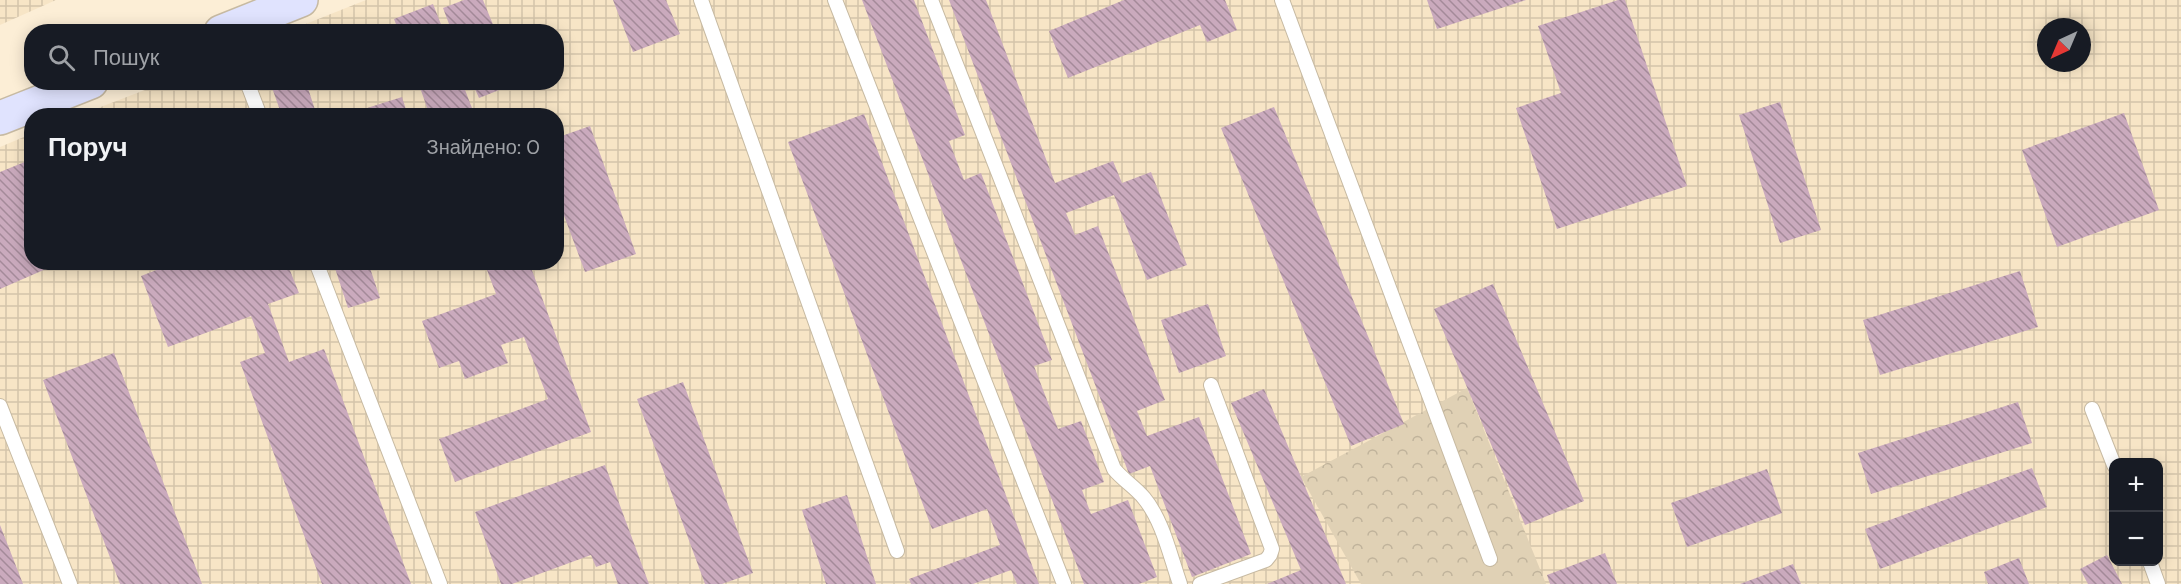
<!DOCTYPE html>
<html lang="uk">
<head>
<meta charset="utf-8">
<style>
  body { margin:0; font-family:"DM Sans",sans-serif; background:#20242c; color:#f1f3f6 }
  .controls { position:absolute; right:18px; bottom:18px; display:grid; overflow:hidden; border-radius:12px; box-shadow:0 3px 15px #0003 }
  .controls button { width:54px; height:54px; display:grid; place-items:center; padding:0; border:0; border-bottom:2px solid #363941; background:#171b24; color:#f1f3f6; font:30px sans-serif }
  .compass { position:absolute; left:2037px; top:18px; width:54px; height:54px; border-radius:50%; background:#171b24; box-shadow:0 3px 15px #0003; rotate:224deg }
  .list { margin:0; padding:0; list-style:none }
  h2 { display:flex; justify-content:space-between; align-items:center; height:78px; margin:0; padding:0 24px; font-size:26px }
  h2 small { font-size:20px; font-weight:400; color:#9ea1a6 }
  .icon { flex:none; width:33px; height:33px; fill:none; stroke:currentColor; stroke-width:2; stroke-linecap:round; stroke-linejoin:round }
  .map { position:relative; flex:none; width:2181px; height:584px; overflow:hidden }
  .search { position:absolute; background:#171b24; box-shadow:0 3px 15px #0003; left:24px; top:24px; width:540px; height:66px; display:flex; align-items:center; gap:15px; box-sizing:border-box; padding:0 21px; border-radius:24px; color:#9ea1a6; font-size:22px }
  .panel { position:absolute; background:#171b24; box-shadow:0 3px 15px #0003; left:24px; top:108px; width:540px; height:162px; border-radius:24px }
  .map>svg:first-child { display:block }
  .industrial { fill:url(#industrial-grid); fill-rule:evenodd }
  .forest { fill:url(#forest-crowns) }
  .building { fill:url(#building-back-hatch) }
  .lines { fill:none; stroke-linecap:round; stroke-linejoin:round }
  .lane-casing { stroke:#c7baa2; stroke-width:16 }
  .secondary-casing { stroke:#c7baa2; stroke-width:36 }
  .lane { stroke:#fff; stroke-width:14 }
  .secondary { stroke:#e0e3fe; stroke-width:33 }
</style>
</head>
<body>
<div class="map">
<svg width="2181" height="584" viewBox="0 0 2181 584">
  <defs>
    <pattern id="industrial-grid" width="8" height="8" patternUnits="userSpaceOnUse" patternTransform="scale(1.5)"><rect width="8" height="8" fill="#f7e5c6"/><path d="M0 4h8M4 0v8" fill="none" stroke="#d4c4aa"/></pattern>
    <pattern id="forest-crowns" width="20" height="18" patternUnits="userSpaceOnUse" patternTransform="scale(1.5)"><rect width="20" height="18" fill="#e0d1b5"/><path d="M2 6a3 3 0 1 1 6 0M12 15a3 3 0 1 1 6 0" fill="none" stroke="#c0b39b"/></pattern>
    <pattern id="building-back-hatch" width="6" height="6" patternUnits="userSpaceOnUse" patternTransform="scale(1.5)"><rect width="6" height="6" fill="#caaabd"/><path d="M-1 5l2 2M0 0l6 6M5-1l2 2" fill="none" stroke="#a48a99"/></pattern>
  </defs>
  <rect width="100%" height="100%" fill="#fceed6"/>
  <path class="industrial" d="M0,0h56l-56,25z
    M366,0h1815v584h-2181v-437l31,-13 1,128h524v-146l-476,-1 83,-32 393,-1v-50l-268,-1zM2046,27h36v36h-36zM2114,462h44v100h-44z"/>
  <path class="forest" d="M1467,388l79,196h-185l-60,-107z"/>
  <path class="building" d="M464,0h19l13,32h-44l-9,-24z
    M613,0h53l14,34 -47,18z
    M862,0h52l51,135 -16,6 15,39 17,-7 71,187 -18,6 24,63 23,-8 23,61 -22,8 9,24 37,-14 29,77 -18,7h-55z
    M949,0h37l69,183 58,-22 9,22 29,-11 36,93 -40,15 -33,-85 -48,18 9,22 23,-9 67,174 -28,11 10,25 52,-19 52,137 -59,23 -42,-111 -21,8z
    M1124,0h101l12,30 -30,12 -7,-17 -132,53 -19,-47z
    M1427,0h99l-89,29z
    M1618,0h7l62,186 -130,43 -41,-121 45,-15 -23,-67z
    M433,4l11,28h-45l-5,-13z
    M270,82h36l11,34h-35z
    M418,82h44l13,34h-45z
    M472,82h45v1l-38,15z
    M402,97l6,19h-63v-1z
    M1780,102l41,128 -41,13 -41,-128z
    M1274,107l130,317 -53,22 -130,-318z
    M2124,113l35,97 -102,37 -35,-97z
    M864,114l175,470h-22l-6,-14 -38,14h-62l-2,-5 91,-34 -13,-36 -55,20 -144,-387z
    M590,126l46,128 -51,18 -29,-78v-56z
    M32,159v103h30l-62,27v-117z
    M177,262h127l-15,6 10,25 -31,11 21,58 35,-13 87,235h-89l-82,-222 25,-9 -14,-37 -83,31 -27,-71z
    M333,262h35l12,36 -32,10z
    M484,262h45l62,170 -136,50 -16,-43 109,-40 -24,-62 -23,8 7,18 -43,16 -6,-18 -20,7 -17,-47 74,-27z
    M2020,271l18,56 -158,48 -17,-55z
    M1493,284l91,217 -59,24 -91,-216z
    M1208,304l18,52 -47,17 -18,-53z
    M114,353l88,231h-82l-77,-204z
    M683,382l70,191 -31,11h-17l-68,-185z
    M1264,389l37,88 45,107h-79l34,-14 -70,-167z
    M2018,402l14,41 -161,51 -13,-41z
    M605,465l44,119h-31l-8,-22 -14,5 -5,-12 -79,29h-11l-26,-72z
    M2032,468l15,39 -167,62 -15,-40z
    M1767,469l15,44 -95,34 -16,-44z
    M847,495l29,89h-50l-24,-74z
    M0,525l23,59h-23z
    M1605,553l12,31h-67l-3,-9z
    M2107,555l15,29h-34l-8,-15z
    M2019,558l10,26h-41l-4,-12z
    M1793,564l8,20h-61z"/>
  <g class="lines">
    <defs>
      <path id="lane" d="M701,0l196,551
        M835,0l229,584
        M931,0l183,469c9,11 21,18 30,29 19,23 26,58 36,86
        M1282,0l208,559
        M247,82l13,34
        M316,262l124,322
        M0,406l70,178
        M2092,409l22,56
        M2150,562l8,22
        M1200,584l66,-24 4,-5 2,-6 -61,-164"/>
      <path id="secondary" d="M221,32l80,-32
        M0,118l91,-36"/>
    </defs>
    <use href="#lane" class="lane-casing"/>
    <use href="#secondary" class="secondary-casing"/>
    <use href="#lane" class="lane"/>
    <use href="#secondary" class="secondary"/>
  </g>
</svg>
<div class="controls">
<button>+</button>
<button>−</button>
</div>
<svg class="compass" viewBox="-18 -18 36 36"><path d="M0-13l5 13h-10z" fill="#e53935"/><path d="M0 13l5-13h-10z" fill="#9ea1a6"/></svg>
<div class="search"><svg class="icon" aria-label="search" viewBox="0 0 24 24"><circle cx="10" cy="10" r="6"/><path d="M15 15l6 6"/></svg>Пошук</div>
<section class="panel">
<h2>Поруч<small>Знайдено: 0</small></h2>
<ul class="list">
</ul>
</section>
</div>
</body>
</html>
